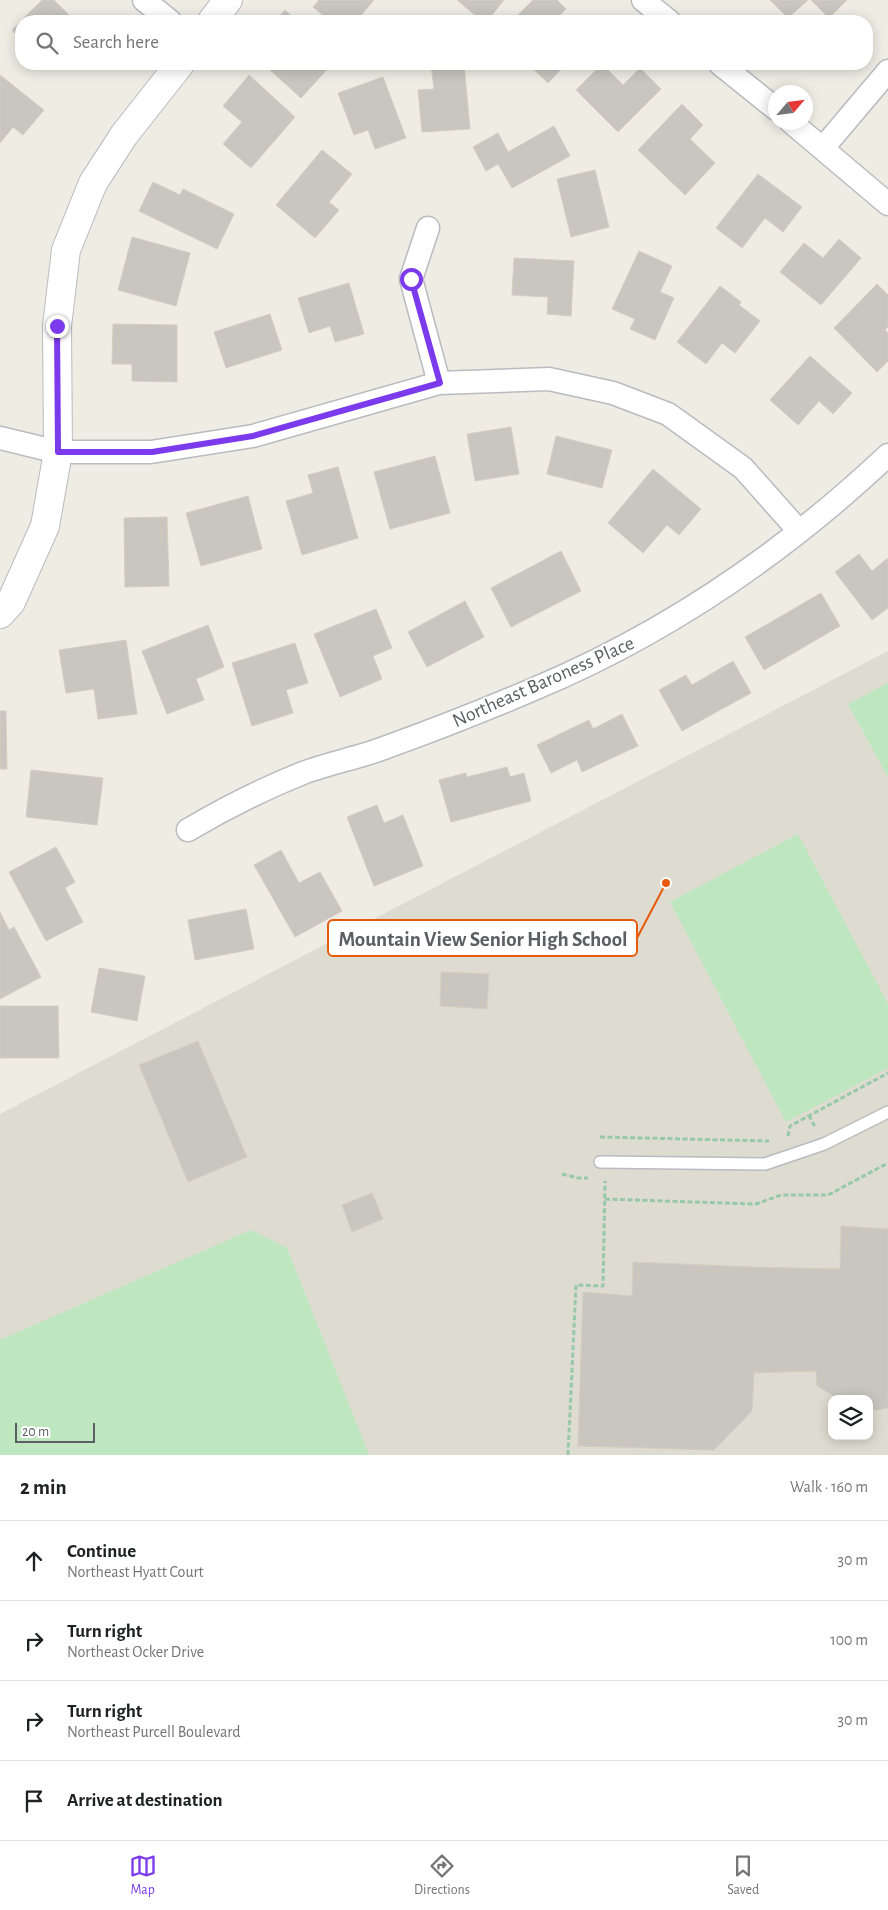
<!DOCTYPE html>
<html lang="en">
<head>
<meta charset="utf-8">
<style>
  body { margin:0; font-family:"Alegreya Sans",sans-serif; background:#f6f6f6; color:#202124 }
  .controls { position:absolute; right:15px; bottom:15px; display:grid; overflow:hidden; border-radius:10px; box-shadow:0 2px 12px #0003 }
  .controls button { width:45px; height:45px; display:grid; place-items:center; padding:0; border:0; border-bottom:1px solid #e0e0e0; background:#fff; color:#202124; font:25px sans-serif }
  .compass { position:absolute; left:768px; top:85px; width:45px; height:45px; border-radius:50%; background:#fff; box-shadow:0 2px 12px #0003; rotate:62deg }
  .scale { position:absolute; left:15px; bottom:12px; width:80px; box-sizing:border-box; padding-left:5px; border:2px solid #5b5f64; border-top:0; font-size:14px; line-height:18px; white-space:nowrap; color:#5b5f64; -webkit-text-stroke:4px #fff; paint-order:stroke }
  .stop { position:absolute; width:15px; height:15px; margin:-11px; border:4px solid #7c3aed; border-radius:50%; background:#fff }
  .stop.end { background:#7c3aed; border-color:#fff; box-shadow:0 1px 5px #0008 }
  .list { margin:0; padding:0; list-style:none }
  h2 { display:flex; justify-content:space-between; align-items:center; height:65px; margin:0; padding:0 20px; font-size:21px }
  h2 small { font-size:16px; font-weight:400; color:#757577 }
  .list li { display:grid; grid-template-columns:32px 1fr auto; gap:15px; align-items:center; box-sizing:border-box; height:80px; padding:0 20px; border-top:1px solid #e0e0e0 }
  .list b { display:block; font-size:19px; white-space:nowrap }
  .list p { margin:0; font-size:16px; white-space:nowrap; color:#757577 }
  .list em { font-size:16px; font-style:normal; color:#757577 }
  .icon { flex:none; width:28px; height:28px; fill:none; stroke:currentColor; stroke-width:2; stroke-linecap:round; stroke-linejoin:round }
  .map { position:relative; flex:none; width:888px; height:1455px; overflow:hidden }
  .search { position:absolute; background:#fff; box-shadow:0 2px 12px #0003; left:15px; right:15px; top:15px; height:55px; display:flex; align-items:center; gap:12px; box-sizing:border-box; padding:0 18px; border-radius:20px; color:#757577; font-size:19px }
  .sheet { height:385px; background:#fff }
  nav { display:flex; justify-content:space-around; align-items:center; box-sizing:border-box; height:70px; border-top:1px solid #e0e0e0; background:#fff; font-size:14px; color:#757577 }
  nav a { display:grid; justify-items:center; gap:2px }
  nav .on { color:#7c3aed }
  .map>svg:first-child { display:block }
  .education { fill:#dedcd1; fill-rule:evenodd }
  .green { fill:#bee7c0 }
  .building { fill:#c9c6c0; stroke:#d3cec1 }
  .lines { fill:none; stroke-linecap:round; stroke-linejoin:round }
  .service-casing { stroke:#b8bbc0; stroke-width:14 }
  .minor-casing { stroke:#b8bbc0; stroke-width:25 }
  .tertiary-casing { stroke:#b8bbc0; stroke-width:30 }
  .path { stroke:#97c8a8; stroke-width:3; stroke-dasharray:5 2.5; stroke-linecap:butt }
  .service { stroke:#fff; stroke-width:11 }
  .minor { stroke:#fff; stroke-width:22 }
  .tertiary { stroke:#fff; stroke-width:28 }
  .route { stroke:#7c3aed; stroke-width:6 }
  .labels { text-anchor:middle; stroke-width:4; stroke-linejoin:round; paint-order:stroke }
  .street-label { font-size:20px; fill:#5b5f64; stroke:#fff }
  .leader { fill:none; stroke:#e8590c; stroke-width:2 }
  .callout-dot { fill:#e8590c; stroke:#fff; stroke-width:2 }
  .callout { fill:#fff; stroke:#e8590c; stroke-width:2 }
  .callout-label { font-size:21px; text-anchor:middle; font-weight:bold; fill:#5b5f64 }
</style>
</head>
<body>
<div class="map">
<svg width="888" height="1455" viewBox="0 0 888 1455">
  <rect width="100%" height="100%" fill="#eeece3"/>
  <path class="education" d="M888,651v804h-888v-341zM832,1399h37v37h-37z"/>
  <path class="green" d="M888,683v94l-40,-73z
    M798,834l90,170v64l-102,54 -116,-220z
    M251,1230l36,18 82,207h-369v-115z"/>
  <path class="building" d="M42,0h12l21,21h-54v19l-9,-10z
    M319,0h55l-18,21h-26l-17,-14z
    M457,0h47l-17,21h-5z
    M533,0h24l9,9 -12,12h-42z
    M770,0h38l-20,18z
    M811,0h36l-18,18z
    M285,10l12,11h-22z
    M273,64h59l-31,34 -32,-29z
    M431,64h33l6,65 -48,3 -4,-42 16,-1z
    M528,64h38l-18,19z
    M602,64l21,21 17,-17 21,21 -43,43 -42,-42z
    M0,75l44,35 -21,25 -10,-8 -13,16z
    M249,75l46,42 -44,51 -28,-24 19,-22 -19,-16z
    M383,77l23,61 -31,11 -7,-19 -14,5 -16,-42z
    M682,104l21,21 -13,14 25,24 -30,32 -47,-45z
    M554,126l16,30 -58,32 -14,-24 -12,7 -13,-24 25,-14 10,19z
    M322,150l30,24 -23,28 10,8 -24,28 -39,-33z
    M595,170l14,57 -38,10 -14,-58z
    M758,174l44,33 -19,25 -18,-14 -23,30 -26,-20z
    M153,182l27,13 3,-6 51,25 -17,35 -78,-38z
    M132,237l58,16 -14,53 -58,-16z
    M839,239l22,19 -40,47 -41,-33 24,-29 19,15z
    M639,251l33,15 -12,26 14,6 -19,42 -25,-11 5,-10 -23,-10z
    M514,258l60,3 -3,55 -24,-2 1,-17 -36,-2z
    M349,283l15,51 -29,8 -5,-16 -21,7 -11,-35z
    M877,284l11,11v32l-3,3 3,3v28l-11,11 -43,-44z
    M720,286l21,16 -2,3 21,16 -25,32 -13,-10 -16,21 -29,-22z
    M270,314l12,36 -56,18 -12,-36z
    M113,324l64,1v57l-45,-1v-17h-20z
    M810,356l42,37 -19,21 -14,-13 -21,24 -28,-25z
    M511,427l8,47 -44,7 -8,-47z
    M556,436l56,14 -10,38 -55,-14z
    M435,456l15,57 -60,16 -16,-57z
    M338,467l20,71 -56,17 -16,-54 27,-8 -5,-18z
    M653,469l48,40 -22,26 -12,-10 -24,28 -35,-30z
    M248,496l14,53 -61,17 -15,-53z
    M167,517l2,69 -44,1 -1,-69z
    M561,551l20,40 -70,36 -20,-39z
    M859,554l13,17 16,-13v50l-16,12 -37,-48z
    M821,593l19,33 -76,44 -19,-33z
    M465,601l19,36 -57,30 -19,-35z
    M376,609l16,39 -19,8 9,23 -42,18 -26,-63z
    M208,625l16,42 -28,12 8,21 -37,14 -25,-63z
    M126,640l11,74 -39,5 -4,-30 -28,4 -7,-43z
    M295,643l13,40 -22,7 7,23 -41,13 -20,-63z
    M733,661l18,32 -69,38 -23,-41 27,-15 6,10z
    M0,711h6l1,58h-7z
    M622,714l16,32 -56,26 -5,-12 -26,13 -14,-28 52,-25 4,9z
    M507,767l3,10 14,-4 7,28 -80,21 -12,-42 27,-7 1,4z
    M31,770l72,8 -6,47 -71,-8z
    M377,805l7,18 19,-8 20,51 -49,20 -27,-69z
    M56,847l19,35 -10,6 18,34 -37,19 -37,-69z
    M281,850l18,33 21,-11 22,39 -47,26 -41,-72z
    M246,909l8,40 -59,11 -7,-40z
    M0,912l9,18 5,-3 27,50 -41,22z
    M99,968l46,8 -8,45 -46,-9z
    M441,972l48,2 -2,35 -47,-3z
    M0,1006h58l1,52h-59z
    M198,1041l49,116 -59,25 -49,-117z
    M372,1193l11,26 -31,13 -10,-27z
    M841,1226l47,3v179l-11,2 -8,-2v-9h-30l-22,-13 -1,-15 -62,2 -2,38 -38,39 -136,-4 5,-154 49,4 1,-34 119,5 88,2z"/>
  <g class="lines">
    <defs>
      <path id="service" d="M600,1162l165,2 59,-20 64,-32"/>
      <path id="minor" d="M144,0l26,21
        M643,0l26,21
        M720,64l56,45
        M791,122l97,82
        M823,148l65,-77
        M428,228l-17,51 28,104
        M0,438l58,14h93l102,-16 186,-53 110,-4 64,14 55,21 75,54 56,63
        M188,830c37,-22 75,-41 115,-57 26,-10 55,-15 81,-25 50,-18 101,-38 150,-59 131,-55 251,-137 354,-234"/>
      <path id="tertiary" d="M212,21l16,-21
        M0,614l11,-12 34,-76 13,-74 -1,-126 9,-76 27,-67 31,-48 56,-71"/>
    </defs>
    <use href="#service" class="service-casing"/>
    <use href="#minor" class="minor-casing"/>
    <use href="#tertiary" class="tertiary-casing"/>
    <path class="path" d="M809,1115l6,12
      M788,1136l2,-10 98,-53
      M600,1137l169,4
      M562,1174l16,4h10
      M605,1199l151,5 25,-9h47l60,-32
      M568,1455l8,-170 27,1 2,-105"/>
    <use href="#service" class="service"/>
    <use href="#minor" class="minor"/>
    <use href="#tertiary" class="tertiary"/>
  </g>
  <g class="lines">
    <path class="route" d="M57,326l1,126h94l101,-16 187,-53 -29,-104"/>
  </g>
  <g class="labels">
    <g class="street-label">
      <text transform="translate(543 681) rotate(-24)" y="7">Northeast Baroness Place</text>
    </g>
  </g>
  <path class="leader" d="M666 883L637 938"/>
  <circle class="callout-dot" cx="666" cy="883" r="5"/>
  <rect class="callout" x="328" y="920" width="309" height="36" rx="5"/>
  <g class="callout-label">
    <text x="483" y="946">Mountain View Senior High School</text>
  </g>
</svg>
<div class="controls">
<button><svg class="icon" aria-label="layers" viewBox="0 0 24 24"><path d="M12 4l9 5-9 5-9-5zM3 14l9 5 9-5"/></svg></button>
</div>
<svg class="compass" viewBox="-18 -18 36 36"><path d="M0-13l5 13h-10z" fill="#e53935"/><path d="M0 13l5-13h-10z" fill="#757577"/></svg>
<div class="scale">20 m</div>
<div class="stop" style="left:411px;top:279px"></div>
<div class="stop end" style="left:57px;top:326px"></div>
<div class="search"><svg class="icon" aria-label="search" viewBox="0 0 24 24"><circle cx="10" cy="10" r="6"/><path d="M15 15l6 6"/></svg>Search here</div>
</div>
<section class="sheet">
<h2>2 min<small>Walk · 160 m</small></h2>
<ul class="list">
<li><svg class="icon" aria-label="ahead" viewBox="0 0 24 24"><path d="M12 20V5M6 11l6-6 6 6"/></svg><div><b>Continue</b><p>Northeast Hyatt Court</p></div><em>30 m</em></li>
<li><svg class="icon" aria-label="right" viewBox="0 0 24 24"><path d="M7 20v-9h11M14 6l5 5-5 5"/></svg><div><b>Turn right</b><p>Northeast Ocker Drive</p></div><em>100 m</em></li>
<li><svg class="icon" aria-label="right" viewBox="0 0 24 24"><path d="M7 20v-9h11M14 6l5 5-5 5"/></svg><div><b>Turn right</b><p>Northeast Purcell Boulevard</p></div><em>30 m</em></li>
<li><svg class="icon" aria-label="arrive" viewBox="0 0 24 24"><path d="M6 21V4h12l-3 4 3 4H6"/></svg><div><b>Arrive at destination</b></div></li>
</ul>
</section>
<nav>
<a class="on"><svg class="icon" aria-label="map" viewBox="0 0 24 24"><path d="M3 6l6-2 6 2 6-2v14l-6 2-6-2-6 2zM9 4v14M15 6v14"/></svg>Map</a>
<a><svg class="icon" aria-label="directions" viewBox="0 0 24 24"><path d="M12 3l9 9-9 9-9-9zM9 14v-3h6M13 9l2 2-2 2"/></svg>Directions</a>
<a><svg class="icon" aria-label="saved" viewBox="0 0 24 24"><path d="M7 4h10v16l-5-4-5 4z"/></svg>Saved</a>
</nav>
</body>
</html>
